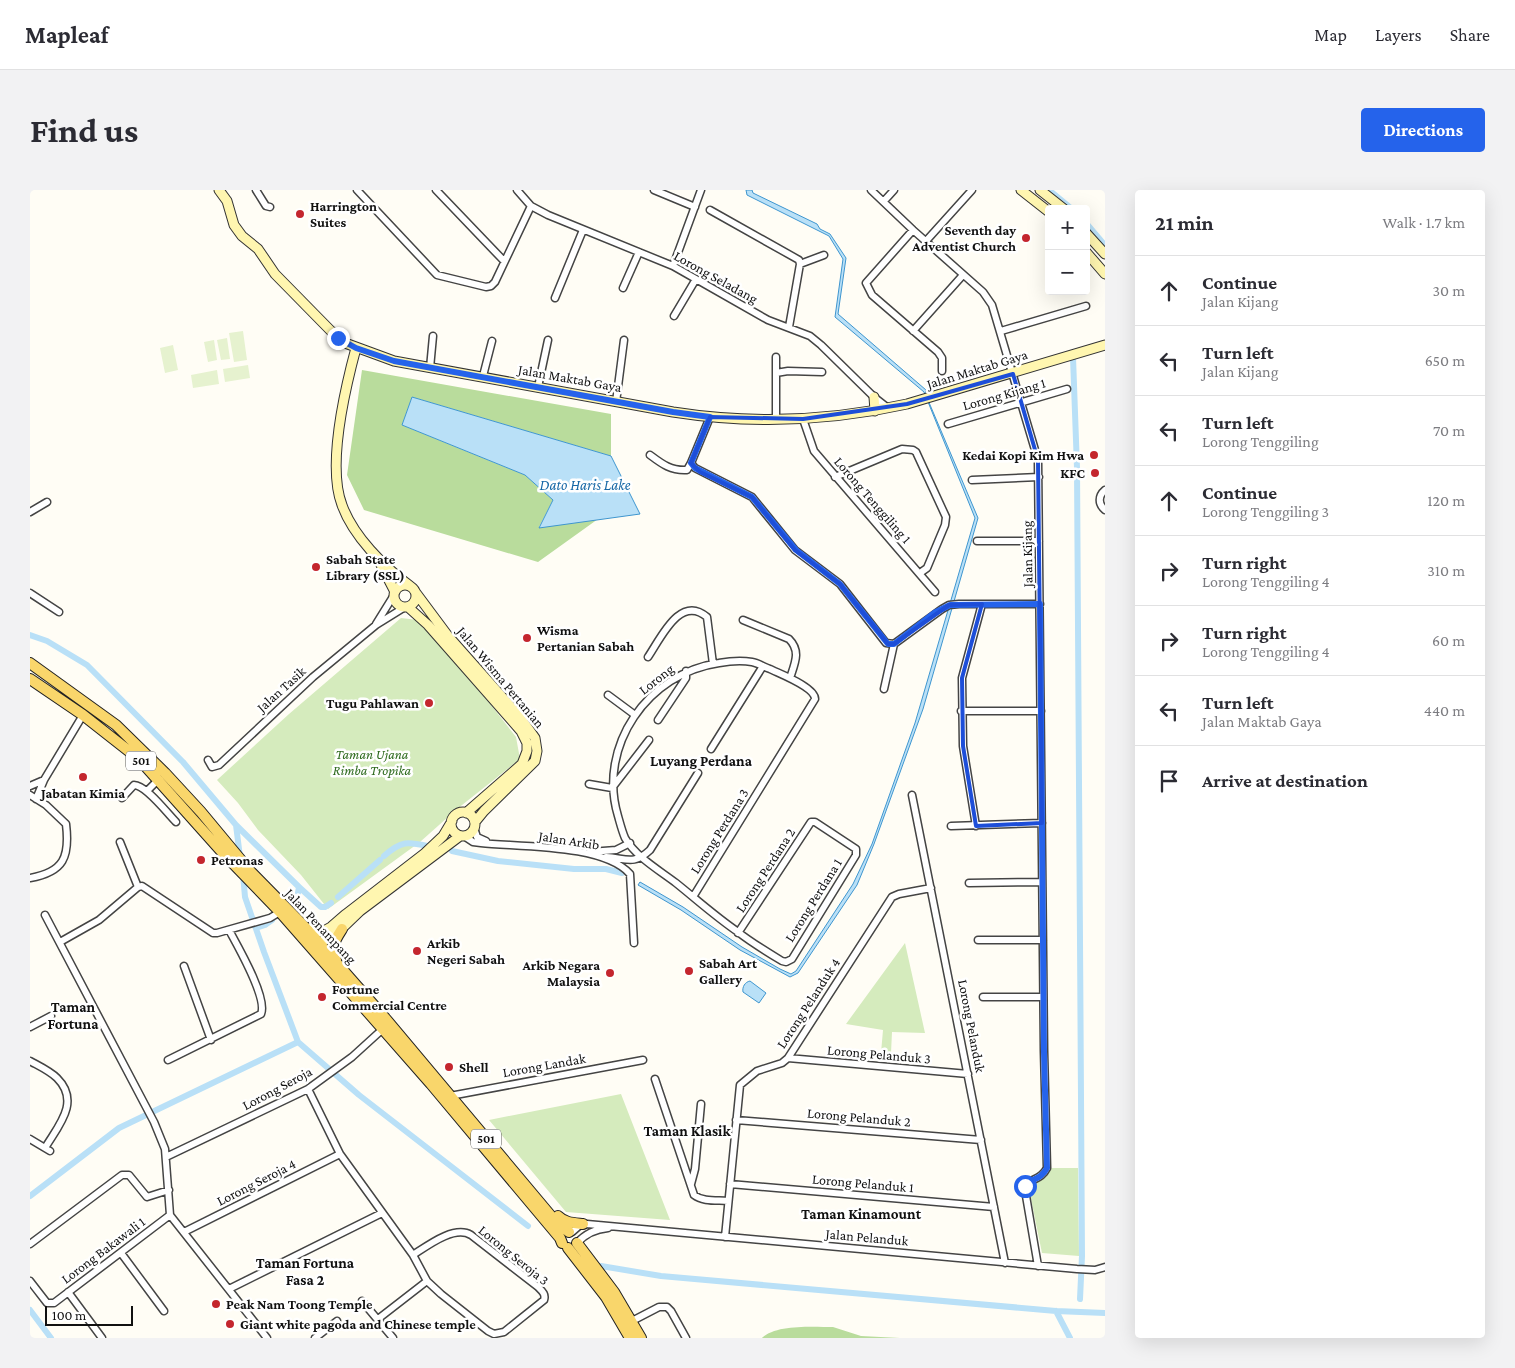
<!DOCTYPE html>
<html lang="en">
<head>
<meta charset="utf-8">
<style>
  body { margin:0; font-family:"Crimson Pro",serif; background:#f2f2f3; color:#2b2b33 }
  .controls { position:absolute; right:15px; top:15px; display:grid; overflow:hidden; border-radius:5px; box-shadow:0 5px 20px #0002 }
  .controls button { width:45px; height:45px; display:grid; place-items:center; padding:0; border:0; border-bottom:1px solid #e1e1e2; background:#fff; color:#2b2b33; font:25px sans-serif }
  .scale { position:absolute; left:15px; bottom:12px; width:88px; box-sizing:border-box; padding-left:5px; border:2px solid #111; border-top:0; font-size:14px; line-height:18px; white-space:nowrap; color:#111; -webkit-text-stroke:4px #fff; paint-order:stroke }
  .stop { position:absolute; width:15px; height:15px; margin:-11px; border:4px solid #2563eb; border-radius:50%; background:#fff }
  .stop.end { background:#2563eb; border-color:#fff; box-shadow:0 1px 5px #0008 }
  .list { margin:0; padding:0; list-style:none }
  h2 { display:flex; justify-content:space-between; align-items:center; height:65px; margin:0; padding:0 20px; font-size:21px }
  h2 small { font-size:16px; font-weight:400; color:#7c7c81 }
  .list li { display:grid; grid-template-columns:32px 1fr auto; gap:15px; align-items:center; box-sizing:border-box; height:70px; padding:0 20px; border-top:1px solid #e1e1e2 }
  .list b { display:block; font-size:19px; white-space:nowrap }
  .list p { margin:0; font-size:16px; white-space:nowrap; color:#7c7c81 }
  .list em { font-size:16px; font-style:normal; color:#7c7c81 }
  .icon { flex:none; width:28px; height:28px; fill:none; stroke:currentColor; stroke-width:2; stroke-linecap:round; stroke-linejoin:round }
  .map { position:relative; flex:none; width:1075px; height:1148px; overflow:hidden; border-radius:5px }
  header { display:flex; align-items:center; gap:30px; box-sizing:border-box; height:70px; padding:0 25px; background:#fff; border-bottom:1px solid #e1e1e2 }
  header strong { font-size:24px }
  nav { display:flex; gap:28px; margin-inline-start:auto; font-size:18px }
  .intro { display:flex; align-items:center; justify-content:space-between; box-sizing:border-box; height:120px; padding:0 30px }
  h1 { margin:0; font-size:35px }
  .button { padding:12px 22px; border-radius:5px; background:#2563eb; color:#fff; font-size:18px; font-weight:700 }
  main { display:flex; gap:30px; padding:0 30px }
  aside { flex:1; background:#fff; border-radius:5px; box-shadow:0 5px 20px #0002 }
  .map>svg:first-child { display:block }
  .green { fill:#d5ebbd }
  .forest { fill:#b9dc9c }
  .pitch { fill:#e6f2cf }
  .water { fill:#b9e0f7; stroke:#3f96cf }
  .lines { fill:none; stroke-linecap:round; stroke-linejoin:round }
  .canal { stroke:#b9e0f7; stroke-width:6 }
  .street-casing { stroke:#444; stroke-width:9 }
  .secondary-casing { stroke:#333; stroke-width:11 }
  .primary-casing { stroke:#222; stroke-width:12 }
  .street { stroke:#fff; stroke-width:6 }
  .secondary { stroke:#fff6b0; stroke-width:9 }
  .primary { stroke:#f9d66b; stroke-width:10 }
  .route { stroke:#2563eb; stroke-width:6 }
  .marked { fill:none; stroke:#1d4ed8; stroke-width:4; stroke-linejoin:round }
  .poi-dot { fill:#c4262e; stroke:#fff; stroke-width:2 }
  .labels { text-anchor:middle; stroke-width:5; stroke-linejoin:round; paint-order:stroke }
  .shield { fill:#fff; stroke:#585858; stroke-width:1 }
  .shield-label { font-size:12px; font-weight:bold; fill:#111 }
  .poi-label { font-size:14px; font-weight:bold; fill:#111; stroke:#fff; text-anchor:start }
  .street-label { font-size:14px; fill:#111; stroke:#fff }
  .park-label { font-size:14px; font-style:italic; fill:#2f6b1f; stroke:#fff }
  .water-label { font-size:15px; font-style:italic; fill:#1768a6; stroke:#fff }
  .neighbourhood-label { font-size:15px; font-weight:bold; fill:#111; stroke:#fff }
</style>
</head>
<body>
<header>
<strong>Mapleaf</strong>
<nav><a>Map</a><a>Layers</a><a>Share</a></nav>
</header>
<div class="intro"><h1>Find us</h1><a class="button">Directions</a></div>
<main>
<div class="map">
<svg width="1075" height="1148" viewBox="0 0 1075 1148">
  <rect width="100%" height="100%" fill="#fffdf5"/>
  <path class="green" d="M371,428l17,2 45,49 53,68 4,22 -63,50 -37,33 -92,67 -27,-34 -43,-45 -20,-27 -21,-23 72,-66z
    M875,753l20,90 -33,-1 -1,21h-10l2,-23 -37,-6z
    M591,904l49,126 -104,-8 -77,-92z
    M1022,978h26l1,88 -37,-3 -12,-59 2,-13z"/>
  <path class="forest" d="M332,180l249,44v42l-199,-59 -10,28 123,50 28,25 -14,27 59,-8 -60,43 -174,-52 -17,-35z
    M803,1137l28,9 39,2h-138c14,-14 52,-11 71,-11z"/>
  <path class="pitch" d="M213,141l4,29 -13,2 -5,-29z
    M197,148l3,21 -9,1 -4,-20z
    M184,150l3,20 -9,2 -4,-20z
    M143,155l5,25 -13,3 -5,-25z
    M218,175l2,13 -25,4 -2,-13z
    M187,180l2,14 -26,4 -2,-13z"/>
  <path class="water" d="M716,0h6l1,3 64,31 3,5 10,5 16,24 -8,56 88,76 -1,3 53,125 -55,191 -49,135 -17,41 -59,88 -8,4 -50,-27 -59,-40 -43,-25 2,-3 43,25 59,40 38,22 11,5 5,-3 57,-87 19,-40 43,-121 60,-205 -51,-126 -89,-75 8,-58 -14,-23 -82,-41z
    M382,207l199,59 29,58 -101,14 14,-28 -28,-25 -123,-50z
    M720,791l16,12 -7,10 -16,-11c-1,-5 2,-10 7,-11z"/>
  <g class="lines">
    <path class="canal" d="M1019,0l23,19
      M1056,33l17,20
      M1043,167l4,111 5,788 -2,43
      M0,445l17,6 40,24 96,97 53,63 4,32
      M206,635l63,62 -2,11 -12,12
      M422,661l46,10 76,8h32l16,4
      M354,666c19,-17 25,-14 48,-9
      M213,684l2,23 19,55 34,90 61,53 169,131
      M269,697l22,20h4l6,-4
      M308,707l42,-37
      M226,738l9,-3 7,-5
      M0,1006l89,-68 179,-86
      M571,1076l60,10 395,35 49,2
      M0,1120l21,28
      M1026,1121l14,27"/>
    <defs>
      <path id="street" d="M226,0l10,16 4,1
        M327,0l80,85 49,12 5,-1 4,-4 36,-76
        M406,0l68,71
        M487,0l14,16 17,9 125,51 95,54 42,16 11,9 53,52 14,11
        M624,0l41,17
        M841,0l42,40 70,62 9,13 46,155 6,591 3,117c-5,10 -12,10 -21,16l-1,6 13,76
        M854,11l10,-11
        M680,20l89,50 1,4 -11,63
        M883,40l-47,53 6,12 66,57 4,6v13
        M896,51l46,-51
        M770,74l24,-9
        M643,76l28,-76
        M593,98l16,-36
        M525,108l28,-68
        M644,126l22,-37
        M883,141l50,-56
        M971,141l85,-25
        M400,178l3,-32
        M746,183v-16
        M453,186l9,-35
        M508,197l10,-47
        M586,212l8,-62
        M680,227l-19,46 4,5 57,29 43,53 45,34 46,59 8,1
        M746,228v-45l12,-2 34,1
        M773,229l11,32 121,141
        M918,234l119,-35
        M620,265c12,9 21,16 37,15l4,-7
        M805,287l67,-28 11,1 3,2 30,65 -1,8 -18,43 -7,5
        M942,290l67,-3
        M1075,300c-7,6 -7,14 0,20
        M0,322l17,-10
        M947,351h62
        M0,403l29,19
        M713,430l46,19c12,12 6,24 1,39
        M346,434l18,-29
        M618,467c13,-19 32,-63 59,-40l6,47
        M854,499l10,-45 48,-35 7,-4 10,-1h81
        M578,505l27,20
        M931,521h80
        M628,530l28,-42v-7
        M681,559l52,-83
        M178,570l4,7 7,-2 94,-88 63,-52 29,-18
        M559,594l23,4 37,-48
        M0,596l14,-6
        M117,601l11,-11
        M0,605l16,10 20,19c4,33 -2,48 -36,54
        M882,605l93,468
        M92,608l12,-13c12,0 33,28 42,37
        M6,609l8,-19 39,-65
        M921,636l91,-3
        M946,636l-13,-80 -1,-68 20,-74
        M444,638l3,9 9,4
        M434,646l9,6 8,1c38,4 123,1 149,31l4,69
        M90,652l18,45
        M560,662l26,-2 14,-7
        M576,667c20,1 27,9 44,-7l48,-77
        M939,693l73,-1
        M663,707l122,-198c0,-12 -35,-25 -45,-30 -6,-2 -12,-6 -18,-7 -11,-2 -22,-1 -33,1 -71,10 -122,83 -101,153 2,7 4,15 7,22 11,19 34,32 51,45 20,16 40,34 62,49 14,11 29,20 44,29l4,1 6,-3 64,-104v-6l-41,-27h-4l-73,111
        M15,725l109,207 11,27 5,66 97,123
        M948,750h65
        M30,752l39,-22 39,-33 4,-1 71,47h4l53,-15 10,-6
        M154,776l27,74
        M953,807h60
        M0,837l21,-11
        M758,868l180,16
        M138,870l93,-46c7,-16 -24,-69 -32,-84
        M0,871c9,5 20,10 27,17 24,24 1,48 -12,70
        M625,889l39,116c9,7 23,5 34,6
        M278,899l32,65 73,101 14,26 14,13 47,37 6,3 10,-2 40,-32c2,-6 -2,-9 -6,-13l-67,-52c-17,-10 -44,11 -58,20
        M420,906l193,-36
        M706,930l245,20
        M0,949l20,12
        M136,967l142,-68 44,-32 33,-30
        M661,994l4,-15 6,-65
        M700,994l264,23
        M154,1042l156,-78
        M542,1042l8,-7 7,-1 490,45 18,1 10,-3
        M695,1047l15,-152 17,-14 25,-8 6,-5 104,-161 7,-3 32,-6
        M547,1053c9,-10 19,-14 31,-15
        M0,1054l92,-69h7l18,22 22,-7
        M91,1063l43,58
        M0,1091l17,22h7l116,-88
        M199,1099l153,-76
        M38,1102l34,46
        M332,1111l31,37
        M348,1129l49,-38
        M602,1131l27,-14h8l4,4 15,27
        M285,1148l22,-17"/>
      <path id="secondary" d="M189,0l8,11 7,24 8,11 16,13 17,25 56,57 14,12 49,18 279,51c77,12 158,9 234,-8l198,-59
        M991,0l28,22
        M1010,0l24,19
        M1056,43l19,21
        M1056,62l19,22
        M326,158c-11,41 -29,118 -14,157 11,31 42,62 68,81
        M844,207l1,14
        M349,371l16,31
        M364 406a11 11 0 1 1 22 0a11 11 0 1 1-22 0Z
        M386,403l32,43 72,81 15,21 2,13 -2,10 -51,50 -9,11
        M378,417l20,18 93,106 6,12v8l-5,13 -56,49
        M421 634a12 12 0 1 1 24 0a12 12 0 1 1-24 0Z
        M277,738l7,4h8l9,-5 15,-13 79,-61 18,-17 9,-15
        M289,753l16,-8 25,-24 100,-75"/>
      <path id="primary" d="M0,473l86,62 49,48 36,39 49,59 55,56 80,91 171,204 13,10
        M0,489l53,36 56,44 83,93 58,60 151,172 129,154 2,5
        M306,770c-6,-13 -1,-20 6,-31
        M528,1026c7,7 15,7 25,8
        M547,1053l37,49 27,46
        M538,1058l38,49 24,41"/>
    </defs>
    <use href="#street" class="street-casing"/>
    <use href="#secondary" class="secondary-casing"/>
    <use href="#primary" class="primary-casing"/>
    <use href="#street" class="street"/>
    <use href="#secondary" class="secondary"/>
    <use href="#primary" class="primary"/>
  </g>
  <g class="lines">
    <path class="route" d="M308,148l18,10 38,13 279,51 37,5 -19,46 4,5 57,29 44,53 44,34 48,60h6l40,-31 16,-8 90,-1 4,448 3,116c-7,13 -15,9 -22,18"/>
  </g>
  <path class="marked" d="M983,184l25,86 4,363 -66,3 -13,-80 -1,-68 20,-74 -33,1 -55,39h-6l-48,-60 -45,-34 -43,-53 -52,-25 -9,-9 19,-46 93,2 104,-15z"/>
  <g class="poi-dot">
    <circle cx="270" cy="24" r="5"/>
    <circle cx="996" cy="48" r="5"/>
    <circle cx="1064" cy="265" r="5"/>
    <circle cx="1065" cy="283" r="5"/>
    <circle cx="286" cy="377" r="5"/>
    <circle cx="497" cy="448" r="5"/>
    <circle cx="399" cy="513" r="5"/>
    <circle cx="53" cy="587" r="5"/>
    <circle cx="171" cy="670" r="5"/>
    <circle cx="387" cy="761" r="5"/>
    <circle cx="659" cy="781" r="5"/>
    <circle cx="580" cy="783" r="5"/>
    <circle cx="292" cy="807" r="5"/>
    <circle cx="419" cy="877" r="5"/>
    <circle cx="186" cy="1114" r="5"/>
    <circle cx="200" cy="1134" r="5"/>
  </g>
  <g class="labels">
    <g class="shield">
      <rect x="96" y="561.5" width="30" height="19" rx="4"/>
      <rect x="441" y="939.5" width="30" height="19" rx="4"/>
    </g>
    <g class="shield-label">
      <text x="111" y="575">501</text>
      <text x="456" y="953">501</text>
    </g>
    <g class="poi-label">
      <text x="280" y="21">Harrington<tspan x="280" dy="16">Suites</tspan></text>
      <text x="986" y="45" text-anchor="end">Seventh day<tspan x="986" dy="16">Adventist Church</tspan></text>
      <text x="1054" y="270" text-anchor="end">Kedai Kopi Kim Hwa</text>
      <text x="1055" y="288" text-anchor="end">KFC</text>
      <text x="296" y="374">Sabah State<tspan x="296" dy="16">Library (SSL)</tspan></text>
      <text x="507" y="445">Wisma<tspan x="507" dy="16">Pertanian Sabah</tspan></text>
      <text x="389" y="518" text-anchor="end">Tugu Pahlawan</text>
      <text x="53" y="608" text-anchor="middle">Jabatan Kimia</text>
      <text x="181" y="675">Petronas</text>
      <text x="397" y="758">Arkib<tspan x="397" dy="16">Negeri Sabah</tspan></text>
      <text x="669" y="778">Sabah Art<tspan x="669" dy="16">Gallery</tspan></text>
      <text x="570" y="780" text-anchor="end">Arkib Negara<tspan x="570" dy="16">Malaysia</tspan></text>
      <text x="302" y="804">Fortune<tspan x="302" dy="16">Commercial Centre</tspan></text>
      <text x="429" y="882">Shell</text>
      <text x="196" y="1119">Peak Nam Toong Temple</text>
      <text x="210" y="1139">Giant white pagoda and Chinese temple</text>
    </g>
    <g class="street-label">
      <text transform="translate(686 87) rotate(29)" y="5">Lorong Seladang</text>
      <text transform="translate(947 179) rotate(-17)" y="5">Jalan Maktab Gaya</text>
      <text transform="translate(540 188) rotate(10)" y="5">Jalan Maktab Gaya</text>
      <text transform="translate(974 204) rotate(-16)" y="5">Lorong Kijang 1</text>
      <text transform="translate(843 310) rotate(49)" y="5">Lorong Tenggiling 1</text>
      <text transform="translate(997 364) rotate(-91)" y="5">Jalan Kijang</text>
      <text transform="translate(471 487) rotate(50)" y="5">Jalan Wisma Pertanian</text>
      <text transform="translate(626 489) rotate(-38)" y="5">Lorong</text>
      <text transform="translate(251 499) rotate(-42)" y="5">Jalan Tasik</text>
      <text transform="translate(689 641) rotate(-58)" y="5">Lorong Perdana 3</text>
      <text transform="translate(539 650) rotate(9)" y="5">Jalan Arkib</text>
      <text transform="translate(735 680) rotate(-57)" y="5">Lorong Perdana 2</text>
      <text transform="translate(783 710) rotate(-58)" y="5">Lorong Perdana 1</text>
      <text transform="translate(291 736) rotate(47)" y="5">Jalan Penampang</text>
      <text transform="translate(778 813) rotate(-57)" y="5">Lorong Pelanduk 4</text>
      <text transform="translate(942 836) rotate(79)" y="5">Lorong Pelanduk</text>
      <text transform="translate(849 864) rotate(5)" y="5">Lorong Pelanduk 3</text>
      <text transform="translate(514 875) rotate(-10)" y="5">Lorong Landak</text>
      <text transform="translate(247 898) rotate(-28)" y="5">Lorong Seroja</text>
      <text transform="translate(829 927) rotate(5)" y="5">Lorong Pelanduk 2</text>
      <text transform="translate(226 992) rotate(-27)" y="5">Lorong Seroja 4</text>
      <text transform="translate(833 993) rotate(5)" y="5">Lorong Pelanduk 1</text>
      <text transform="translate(837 1047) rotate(5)" y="5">Jalan Pelanduk</text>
      <text transform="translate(73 1060) rotate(-37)" y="5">Lorong Bakawali 1</text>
      <text transform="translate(484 1065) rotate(39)" y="5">Lorong Seroja 3</text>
    </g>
    <g class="park-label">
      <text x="342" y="569">Taman Ujana<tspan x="342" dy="16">Rimba Tropika</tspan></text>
    </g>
    <g class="water-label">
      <text x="555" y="300">Dato Haris Lake</text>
    </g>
    <g class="neighbourhood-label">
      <text x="671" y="576">Luyang Perdana</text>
      <text x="43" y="822">Taman<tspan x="43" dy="17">Fortuna</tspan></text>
      <text x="657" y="946">Taman Klasik</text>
      <text x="831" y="1029">Taman Kinamount</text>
      <text x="275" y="1078">Taman Fortuna<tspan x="275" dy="17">Fasa 2</tspan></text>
    </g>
  </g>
</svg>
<div class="controls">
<button>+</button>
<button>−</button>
</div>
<div class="scale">100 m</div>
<div class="stop" style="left:995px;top:996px"></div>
<div class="stop end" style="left:308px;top:148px"></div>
</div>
<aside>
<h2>21 min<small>Walk · 1.7 km</small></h2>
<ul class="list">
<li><svg class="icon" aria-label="ahead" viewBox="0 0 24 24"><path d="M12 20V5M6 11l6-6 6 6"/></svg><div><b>Continue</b><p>Jalan Kijang</p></div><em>30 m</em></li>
<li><svg class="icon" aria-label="left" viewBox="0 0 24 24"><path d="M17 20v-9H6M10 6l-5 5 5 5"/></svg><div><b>Turn left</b><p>Jalan Kijang</p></div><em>650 m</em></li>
<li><svg class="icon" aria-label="left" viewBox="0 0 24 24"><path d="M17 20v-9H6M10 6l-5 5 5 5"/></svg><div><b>Turn left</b><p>Lorong Tenggiling</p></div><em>70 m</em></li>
<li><svg class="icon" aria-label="ahead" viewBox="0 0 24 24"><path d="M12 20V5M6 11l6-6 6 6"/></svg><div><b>Continue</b><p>Lorong Tenggiling 3</p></div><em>120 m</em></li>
<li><svg class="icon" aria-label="right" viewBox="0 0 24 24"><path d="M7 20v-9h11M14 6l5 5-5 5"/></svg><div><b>Turn right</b><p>Lorong Tenggiling 4</p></div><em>310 m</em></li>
<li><svg class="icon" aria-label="right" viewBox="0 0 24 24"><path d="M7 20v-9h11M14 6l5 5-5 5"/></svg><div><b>Turn right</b><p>Lorong Tenggiling 4</p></div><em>60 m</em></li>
<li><svg class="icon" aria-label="left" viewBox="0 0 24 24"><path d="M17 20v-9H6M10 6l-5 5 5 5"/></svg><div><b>Turn left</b><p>Jalan Maktab Gaya</p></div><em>440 m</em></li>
<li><svg class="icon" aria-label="arrive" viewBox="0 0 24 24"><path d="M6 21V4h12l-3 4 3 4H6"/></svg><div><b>Arrive at destination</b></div></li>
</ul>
</aside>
</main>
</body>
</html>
